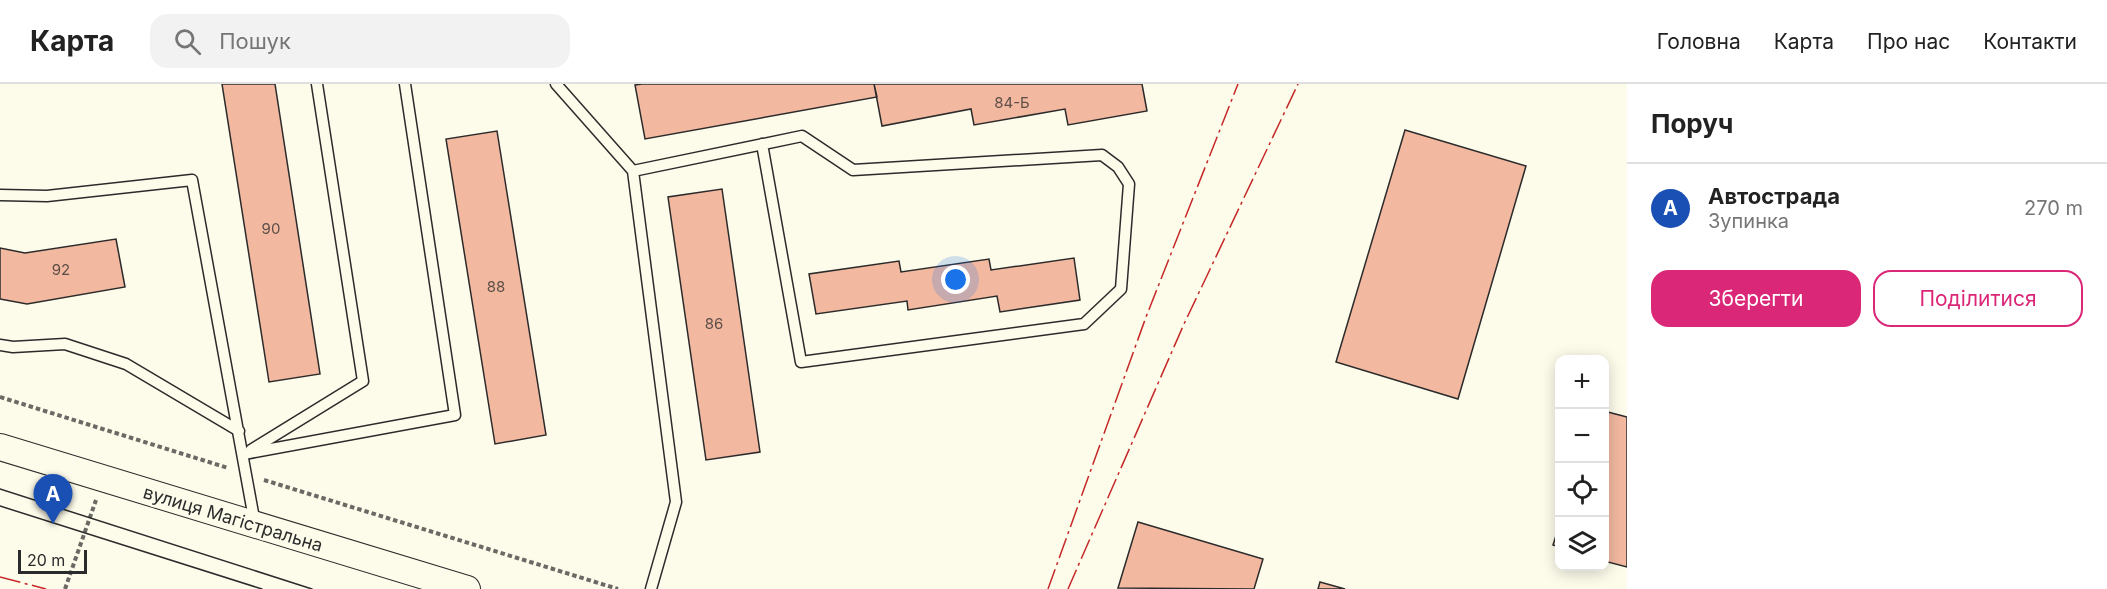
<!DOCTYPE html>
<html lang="uk">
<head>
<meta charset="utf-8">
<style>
  body { margin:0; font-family:Inter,sans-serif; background:#f2f2f2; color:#222 }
  .controls { position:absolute; right:18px; bottom:18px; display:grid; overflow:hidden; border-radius:12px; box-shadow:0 3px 15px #0003 }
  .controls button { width:54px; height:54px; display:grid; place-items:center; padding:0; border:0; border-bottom:2px solid #e0e0e0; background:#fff; color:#222; font:30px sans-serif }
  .scale { position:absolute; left:18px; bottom:15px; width:69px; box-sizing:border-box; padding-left:6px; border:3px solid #2b2b2b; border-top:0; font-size:16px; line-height:21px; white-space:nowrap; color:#2b2b2b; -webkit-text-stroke:4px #fdfbea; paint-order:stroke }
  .you { position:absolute; left:956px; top:196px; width:21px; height:21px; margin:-15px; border:4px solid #fff; border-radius:50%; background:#1a73e8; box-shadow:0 0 0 9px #1a73e833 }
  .badge { display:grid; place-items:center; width:39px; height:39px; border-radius:50%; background:#db2777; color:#fff; font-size:20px; font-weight:700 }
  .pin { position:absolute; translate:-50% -50px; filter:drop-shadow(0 2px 3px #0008) }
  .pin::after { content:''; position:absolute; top:32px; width:21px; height:18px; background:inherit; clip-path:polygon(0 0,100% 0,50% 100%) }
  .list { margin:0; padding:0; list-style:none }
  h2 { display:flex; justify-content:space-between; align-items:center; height:78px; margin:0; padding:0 24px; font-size:26px }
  h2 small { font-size:20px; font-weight:400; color:#767676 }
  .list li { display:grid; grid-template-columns:39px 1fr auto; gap:18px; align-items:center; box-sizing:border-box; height:90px; padding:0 24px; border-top:2px solid #e0e0e0 }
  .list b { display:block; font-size:22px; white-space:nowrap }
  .list p { margin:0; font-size:20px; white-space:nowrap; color:#767676 }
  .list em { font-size:20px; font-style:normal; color:#767676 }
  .actions { display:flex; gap:12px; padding:18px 24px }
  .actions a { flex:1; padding:14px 0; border:2px solid #db2777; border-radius:18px; text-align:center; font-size:21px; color:#db2777 }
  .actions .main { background:#db2777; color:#fff }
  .icon { flex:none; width:33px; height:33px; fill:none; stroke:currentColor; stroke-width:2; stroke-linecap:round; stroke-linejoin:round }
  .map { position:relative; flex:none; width:1627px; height:505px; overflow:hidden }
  header { display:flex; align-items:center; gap:36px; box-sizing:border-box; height:84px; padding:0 30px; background:#fff; border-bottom:2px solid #e0e0e0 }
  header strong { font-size:28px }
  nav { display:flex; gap:33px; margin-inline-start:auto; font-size:21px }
  .search { width:420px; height:54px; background:#f2f2f2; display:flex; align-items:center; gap:15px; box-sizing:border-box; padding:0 21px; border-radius:18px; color:#767676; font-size:22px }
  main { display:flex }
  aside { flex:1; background:#fff }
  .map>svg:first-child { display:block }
  .building { fill:#f2b8a0; stroke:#2b2b2b; stroke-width:1.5 }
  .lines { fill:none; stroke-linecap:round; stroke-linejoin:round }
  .service-casing { stroke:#2b2b2b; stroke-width:13 }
  .tertiary-casing { stroke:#2b2b2b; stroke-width:28 }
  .path { stroke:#6a6964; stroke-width:4; stroke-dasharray:4.5 3; stroke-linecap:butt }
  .service { stroke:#fdfbea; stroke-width:10 }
  .tertiary { stroke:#fdfbea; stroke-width:26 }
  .tram { stroke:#2b2b2b; stroke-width:1.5 }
  .power { stroke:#c62828; stroke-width:1.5; stroke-dasharray:21 4.5 3 4.5; stroke-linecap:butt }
  .labels { text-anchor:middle; stroke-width:4.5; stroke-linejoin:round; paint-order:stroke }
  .number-label { font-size:15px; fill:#5d4e48 }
  .street-label { font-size:18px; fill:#2b2b2b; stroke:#fdfbea }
</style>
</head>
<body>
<header>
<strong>Карта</strong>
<div class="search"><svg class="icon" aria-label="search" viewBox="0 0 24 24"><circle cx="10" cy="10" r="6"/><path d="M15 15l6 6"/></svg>Пошук</div>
<nav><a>Головна</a><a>Карта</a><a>Про нас</a><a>Контакти</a></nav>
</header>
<main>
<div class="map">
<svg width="1627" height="505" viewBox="0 0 1627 505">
  <rect width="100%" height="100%" fill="#fdfbea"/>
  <path class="building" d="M222,0h53l45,290 -51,8z
    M642,0h232l3,13 -232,42 -10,-54z
    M874,0h268l5,27 -79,14 -3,-16 -91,16 -3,-16 -89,17z
    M1405,46l121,36 -68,233 -122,-37z
    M497,47l49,304 -51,9 -49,-305z
    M722,105l38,263 -54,8 -38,-263z
    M116,155l9,48 -98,17 -27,-5v-51l25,5z
    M1074,174l6,42 -80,12 -3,-16 -89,14 -1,-9 -91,13 -7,-40 90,-13 2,11 88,-13 2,11z
    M1604,327l23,6v150l-23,-6z
    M1138,438l125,37 -9,30 -136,-1z
    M1560,439v24l-7,-2z
    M1320,498l25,7h-27z"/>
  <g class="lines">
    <defs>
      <path id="service" d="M556,0l77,87 43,331 -25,87
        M633,87l169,-35 51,34 249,-15 16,12 11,17 -8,105 -37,35 -283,38 -39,-218
        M0,111l47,1 145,-16 63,344
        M0,261l13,2 52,-3 61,20 113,67
        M251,366l112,-69 -46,-297
        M244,370l211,-39 -50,-331"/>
      <path id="tertiary" d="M0,363l467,142"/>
    </defs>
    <use href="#service" class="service-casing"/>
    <use href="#tertiary" class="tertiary-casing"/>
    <path class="path" d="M0,313l228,71
      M264,396l354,109
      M65,505l31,-89"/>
    <use href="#service" class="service"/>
    <use href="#tertiary" class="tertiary"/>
    <path class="tram" d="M0,405l312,100
      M0,422l262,83"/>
    <path class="power" d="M0,493l46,12
      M1048,505l98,-272 92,-233
      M1068,505l116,-265 114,-240"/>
  </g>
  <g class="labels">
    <g class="number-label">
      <text x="1012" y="24">84-Б</text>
      <text x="271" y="150">90</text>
      <text x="61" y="191">92</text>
      <text x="496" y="208">88</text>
      <text x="714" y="245">86</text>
    </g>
    <g class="street-label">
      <text transform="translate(233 435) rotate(17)" y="6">вулиця Магістральна</text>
    </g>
  </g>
</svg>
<div class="controls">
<button>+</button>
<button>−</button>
<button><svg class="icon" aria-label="locate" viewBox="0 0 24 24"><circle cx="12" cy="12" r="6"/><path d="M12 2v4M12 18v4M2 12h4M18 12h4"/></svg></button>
<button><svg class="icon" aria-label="layers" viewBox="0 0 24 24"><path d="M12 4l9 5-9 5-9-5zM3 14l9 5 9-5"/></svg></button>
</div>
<div class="scale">20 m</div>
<div class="you"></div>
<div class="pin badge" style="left:53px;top:440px;background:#1a4fb4">A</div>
</div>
<aside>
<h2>Поруч<small></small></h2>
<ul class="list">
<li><span class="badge" style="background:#1a4fb4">A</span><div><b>Автострада</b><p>Зупинка</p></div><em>270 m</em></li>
</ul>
<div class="actions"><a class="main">Зберегти</a><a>Поділитися</a></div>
</aside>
</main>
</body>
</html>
